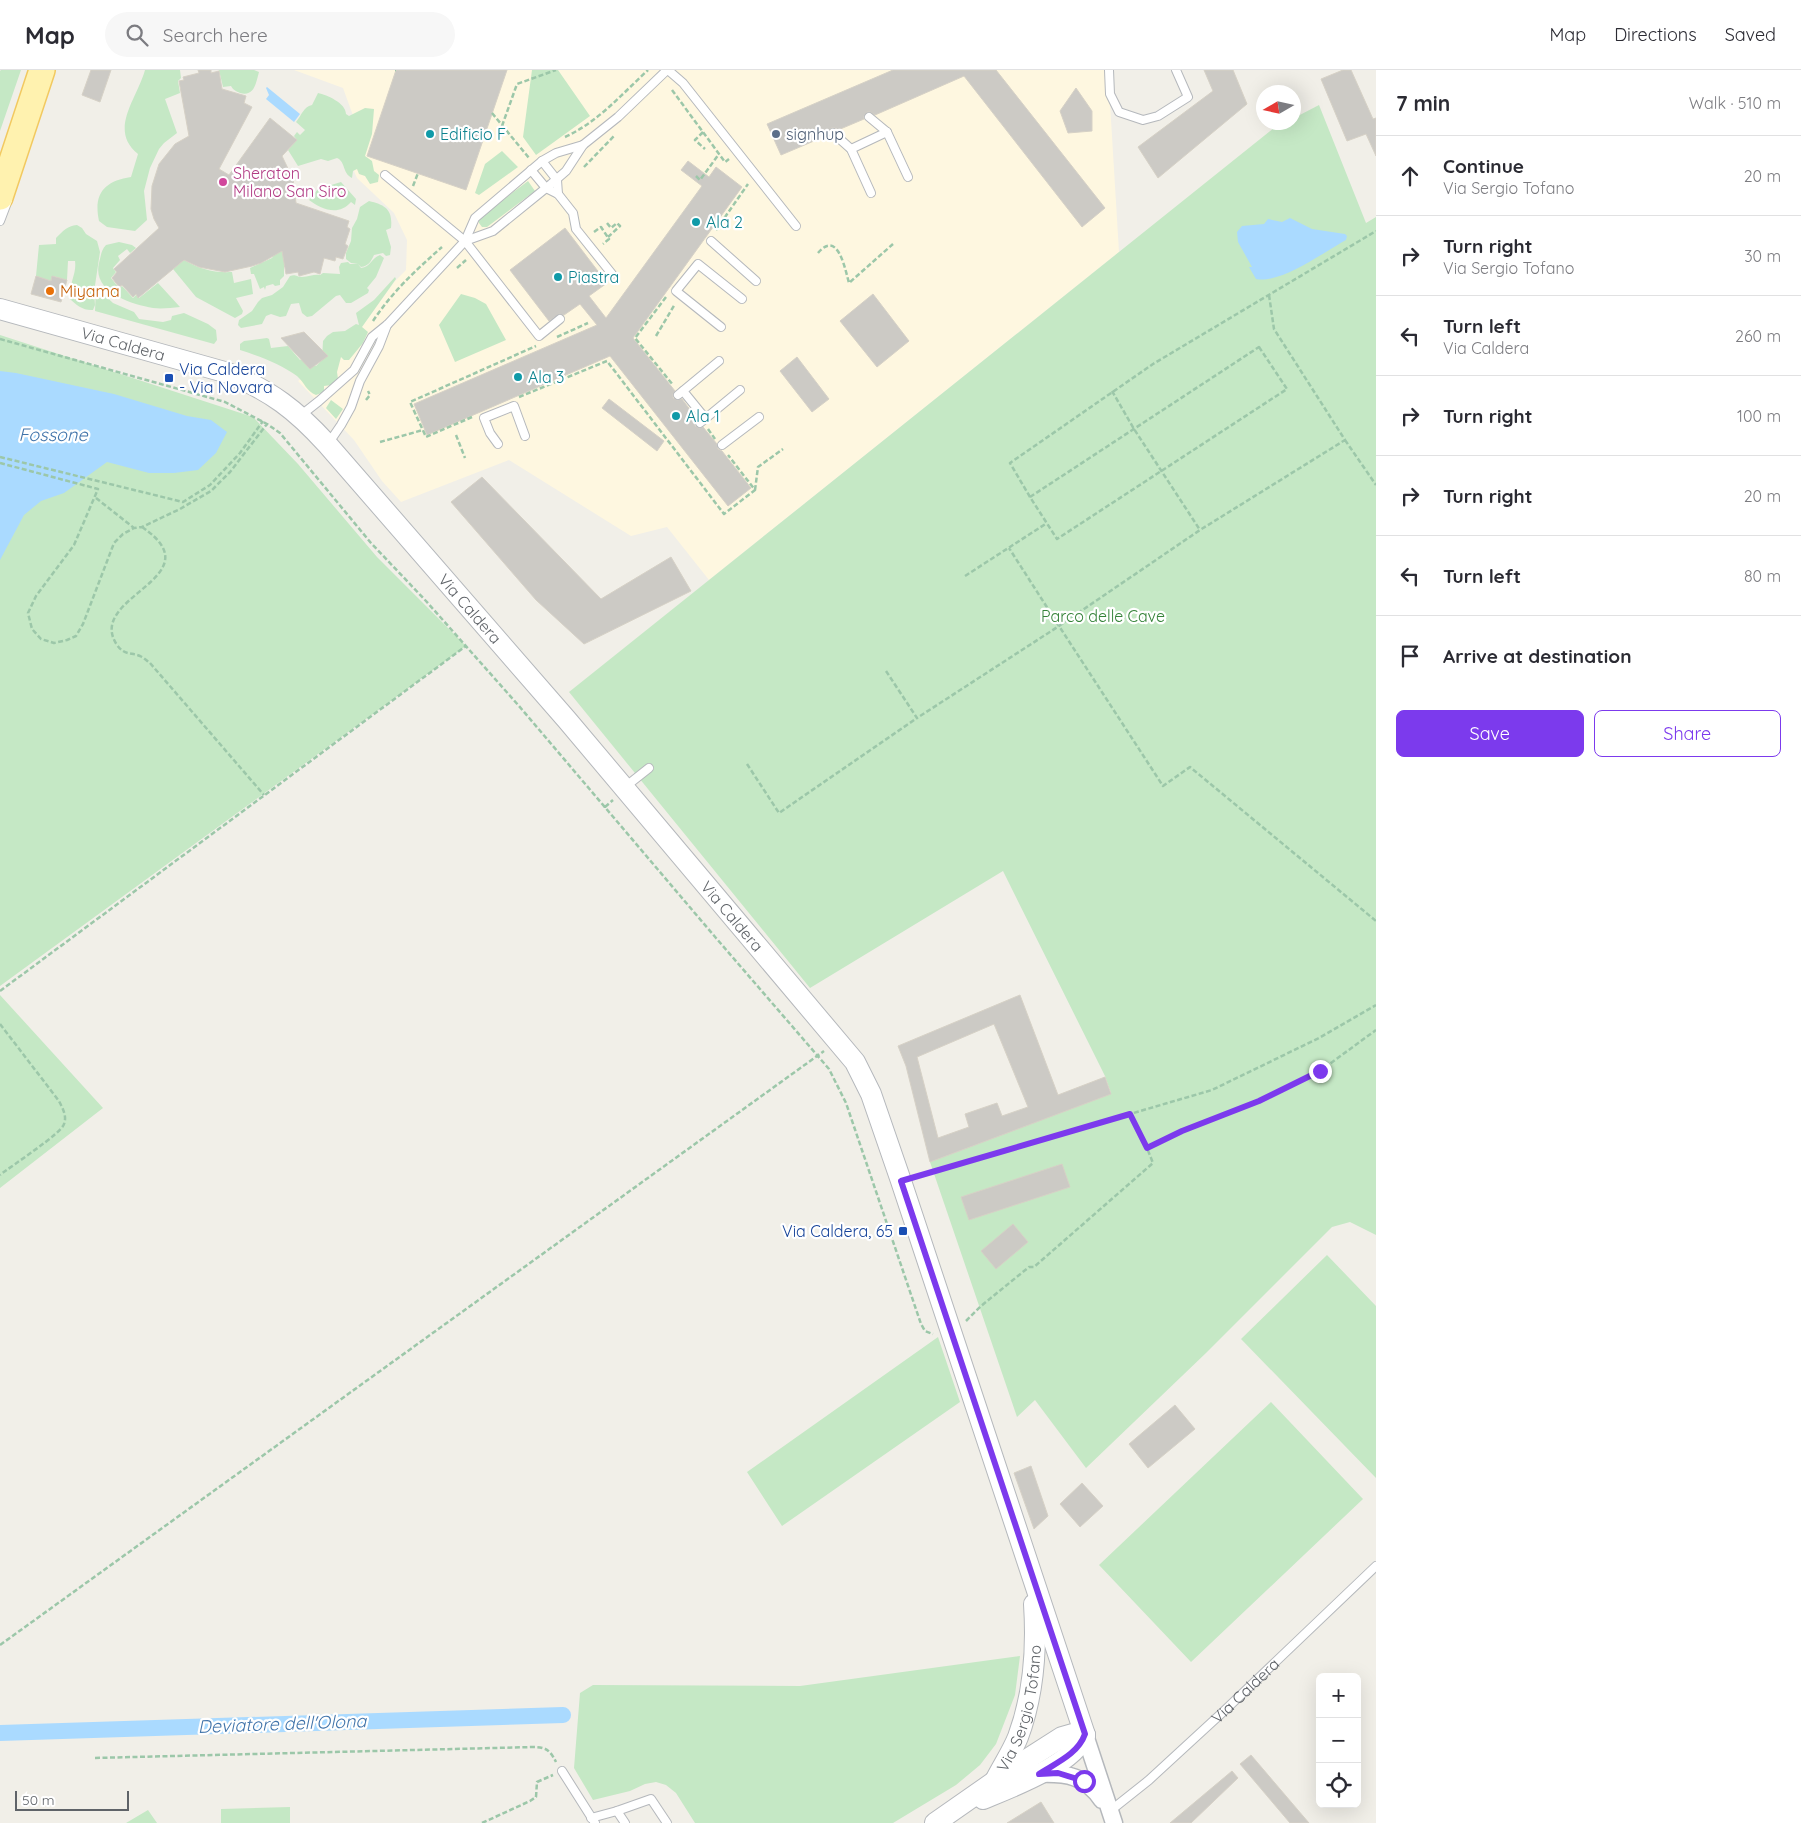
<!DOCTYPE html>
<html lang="en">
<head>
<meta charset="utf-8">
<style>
  body { margin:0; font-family:Quicksand,sans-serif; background:#f7f7f7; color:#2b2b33 }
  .controls { position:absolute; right:15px; bottom:15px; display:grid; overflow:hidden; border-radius:8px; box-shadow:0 5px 20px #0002 }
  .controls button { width:45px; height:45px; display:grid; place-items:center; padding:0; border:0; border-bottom:1px solid #e1e1e2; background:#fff; color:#2b2b33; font:25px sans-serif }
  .compass { position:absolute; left:1256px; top:15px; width:45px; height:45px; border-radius:50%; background:#fff; box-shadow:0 5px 20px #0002; rotate:261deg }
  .scale { position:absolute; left:15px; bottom:12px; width:114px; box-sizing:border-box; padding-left:5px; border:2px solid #5f6368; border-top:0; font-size:14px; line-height:18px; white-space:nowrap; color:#5f6368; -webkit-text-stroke:4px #fff; paint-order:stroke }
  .stop { position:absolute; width:15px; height:15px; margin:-11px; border:4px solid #7c3aed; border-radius:50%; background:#fff }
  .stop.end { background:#7c3aed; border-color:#fff; box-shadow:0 1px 5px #0008 }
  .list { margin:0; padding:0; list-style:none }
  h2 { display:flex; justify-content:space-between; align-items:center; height:65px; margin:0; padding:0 20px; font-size:21px }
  h2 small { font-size:16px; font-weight:400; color:#7c7c81 }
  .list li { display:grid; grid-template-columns:32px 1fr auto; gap:15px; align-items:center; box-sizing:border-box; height:80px; padding:0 20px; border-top:1px solid #e1e1e2 }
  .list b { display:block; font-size:19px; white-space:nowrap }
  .list p { margin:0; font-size:16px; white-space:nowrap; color:#7c7c81 }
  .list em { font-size:16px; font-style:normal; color:#7c7c81 }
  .actions { display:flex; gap:10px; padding:15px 20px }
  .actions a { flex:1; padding:11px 0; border:1px solid #7c3aed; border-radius:8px; text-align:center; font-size:18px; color:#7c3aed }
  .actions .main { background:#7c3aed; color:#fff }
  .icon { flex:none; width:28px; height:28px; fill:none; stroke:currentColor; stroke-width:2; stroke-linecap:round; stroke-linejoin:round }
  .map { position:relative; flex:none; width:1376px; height:1753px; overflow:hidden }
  header { display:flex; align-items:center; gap:30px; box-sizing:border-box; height:70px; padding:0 25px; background:#fff; border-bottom:1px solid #e1e1e2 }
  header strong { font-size:24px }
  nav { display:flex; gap:28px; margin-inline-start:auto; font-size:18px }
  .search { width:350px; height:45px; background:#f7f7f7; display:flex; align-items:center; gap:12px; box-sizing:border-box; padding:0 18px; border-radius:28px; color:#7c7c81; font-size:19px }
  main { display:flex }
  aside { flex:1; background:#fff }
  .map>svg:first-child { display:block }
  .commercial { fill:#fef7e0 }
  .green { fill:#c5e8c5 }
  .water { fill:#aadaff }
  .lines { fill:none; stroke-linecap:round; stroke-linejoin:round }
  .canal { stroke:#aadaff; stroke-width:16 }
  .building { fill:#cccac5; stroke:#d6d1c6; fill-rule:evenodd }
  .service-casing { stroke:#b5b8bc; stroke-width:10 }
  .minor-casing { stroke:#b5b8bc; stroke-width:19 }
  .tertiary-casing { stroke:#b5b8bc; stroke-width:22 }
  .primary-casing { stroke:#f2c960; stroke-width:28 }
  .path { stroke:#9cc7a9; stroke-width:2.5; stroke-dasharray:5 2.5; stroke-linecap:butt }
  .service { stroke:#fff; stroke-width:8 }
  .minor { stroke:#fff; stroke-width:16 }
  .tertiary { stroke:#fff; stroke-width:20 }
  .primary { stroke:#fff2af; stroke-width:25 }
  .route { stroke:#7c3aed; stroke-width:6 }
  .culture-dot { fill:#0f9aa8; stroke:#fff; stroke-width:2 }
  .service-dot { fill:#5c6f8a; stroke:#fff; stroke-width:2 }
  .hotel-dot { fill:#d1479c; stroke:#fff; stroke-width:2 }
  .food-dot { fill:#e8710a; stroke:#fff; stroke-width:2 }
  .transit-dot { fill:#1a4fb4; stroke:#fff; stroke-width:2 }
  .labels { text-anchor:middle; stroke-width:4.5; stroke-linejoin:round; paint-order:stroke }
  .culture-label { font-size:16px; fill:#0d838f; stroke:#fff; text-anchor:start }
  .service-label { font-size:16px; fill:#4e5e75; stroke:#fff; text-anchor:start }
  .hotel-label { font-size:16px; fill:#b23c85; stroke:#fff; text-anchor:start }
  .food-label { font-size:16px; fill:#c56008; stroke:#fff; text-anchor:start }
  .street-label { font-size:16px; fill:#5f6368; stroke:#fff }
  .transit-label { font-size:16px; fill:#164399; stroke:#fff; text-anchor:start }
  .park-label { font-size:16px; fill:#348238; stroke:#fff }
  .water-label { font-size:18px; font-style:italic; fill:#4174aa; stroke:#fff }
</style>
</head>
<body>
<header>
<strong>Map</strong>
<div class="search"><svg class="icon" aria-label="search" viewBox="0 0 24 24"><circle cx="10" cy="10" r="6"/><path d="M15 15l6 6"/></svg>Search here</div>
<nav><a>Map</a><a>Directions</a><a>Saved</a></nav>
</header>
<main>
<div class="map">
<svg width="1376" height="1753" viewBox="0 0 1376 1753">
  <rect width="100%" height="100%" fill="#f1efe8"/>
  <path class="commercial" d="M294,0h814l11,182 -410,328 -42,-53 -36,9 -122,-76 -108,42 -19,-21 -28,-41 -56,-59 52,-38 45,-62 11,-11 1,-30 -13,-27 -37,-35 -5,-11 3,-46 -12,-33z"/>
  <path class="green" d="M1,0h20l-21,61v-60z
    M145,0h35l1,8 -3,3 2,12 -15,6 12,34 -13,10 -5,6 -9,19 -6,23 3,29 -12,11 -28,-4 -8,-6c-6,-28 6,-40 32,-44l7,-23c-30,-24 -1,-55 7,-84z
    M219,0h35l5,2c-3,10 -4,25 -19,21 -4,-2 -7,-3 -9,-7l-8,1z
    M532,0h26l32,46 -54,39 -13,-18z
    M318,23c9,2 28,10 28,21l3,2 16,-8 9,1 -2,25 -7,22 7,5 2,10 5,4 -1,7 -8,2 -5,-8 -6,-2 -2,-5 -4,2 -1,7c-10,-5 -6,-16 -15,-20l-9,3 -7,-2 -23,7 -10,-16 9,-10 -3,-4 3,-4 3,3 5,-5 -9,-8c6,-7 7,-15 16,-17z
    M1319,35l47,118 10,-6v1018l-26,-13 -18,5 -126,126 -120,115 -51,-68 -18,17 -87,-255 181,-69 -6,-17 -102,-205 -193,117 -241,-296 705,-564 11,-5 9,-1v-4z
    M502,81l16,16 -39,28 -4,-2 10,-29z
    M528,111l7,10 -48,36h-5l-3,-4v-5z
    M341,112l15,17 -1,6 -4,-3c-12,14 -29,8 -42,-2l9,-11z
    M369,131c16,4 24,8 22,27l-5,2 5,17 -1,8 -4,1 -3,-3 -9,2c-3,6 -5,11 -13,12l-3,-3 3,4c10,-1 10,-10 19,-13l4,3 -8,19 -9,11 2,2 -1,3 -17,10h-5l-6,-8 -4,1 -24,20 -5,1 -5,-4 -3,-10 -8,1 -5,12 -6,1 -9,-3 -5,2 -4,8 -21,4 -3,-3 1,-5 13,-9 6,-9 4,-4 10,-3 11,-8 7,-11c6,-2 6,1 12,1 7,0 12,-3 18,-2l3,-2 17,1 -1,-7 2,-4 7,-1 2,2h8l-7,-1 -5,-4v-6l5,-12 1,-13 5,-9 3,-12z
    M77,155l5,3 4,6 11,7 3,11 -6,40 1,13 -2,5c-9,1 -17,-5 -23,-11 -2,-14 7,-25 5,-38h-7l-1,19 -14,-4 -2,5 -15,-5 3,-31 17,-1v-6c7,-7 11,-12 21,-13z
    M119,172l13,3 4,3 -6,5 -3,-4 -9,7 2,4 -7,8 3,4 -5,6 8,10 3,-2 11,12 3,-3 3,3 19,-15 22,24c-9,1 -19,2 -27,1 -22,-4 -61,-16 -54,-45 2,-7 2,-13 7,-18z
    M281,174l10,22 -7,1v9l-4,4v5l-5,1 -2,-2 -7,2 -1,4 -1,-3 -4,2 -6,-15h-3l-1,-6 22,-10z
    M184,190c15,9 30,13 48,12l2,11 17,-4 2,15 -17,4 7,13 -1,3 -7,4 -39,-21 -23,-28z
    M395,207l1,2 -34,48 6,5 -5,11 -14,17h-5l-3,-3 -4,15 1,7 -6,6 -8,1v6l-8,3c-9,-3 -12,-13 -19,-19 -16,-12 -38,-20 -57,-26v-6l4,-3 23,-3 2,1 2,9 17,-2 12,14 2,-1 14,7 6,-6 1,-19 4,-5 6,-4 12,-1 11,-7 3,1 -3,-12 18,-13z
    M96,217l17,16 21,9 5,7 24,3 8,-2 1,-4 12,-3 24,11 8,6 1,10 -3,4 -119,-33z
    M461,224l14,4 11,6 20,36 -51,22 -16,-37z
    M0,265l253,82 45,47 79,93 89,89 -466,340z
    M331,330l12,9 -7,10 -10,-11z
    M0,925l103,113 -103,80z
    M1327,1185l49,51v172l-135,-139z
    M938,1267l22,65 -178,124 -35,-54z
    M1271,1332l92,97 -172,163 -92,-97z
    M1020,1586l-5,39 -19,49 -16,21 -24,20 -63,38h-198l-19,-30 -10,-8 -10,-3 -11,2 -15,7 -37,9 -19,-32 6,-75 13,-8 207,1z
    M290,1737v16h-69v-14z
    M148,1740l9,13h-31z"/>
  <path class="water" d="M267,17l33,27 -6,8 -28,-23 3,-4 -3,-7z
    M1290,148l22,11 33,5 2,2 -1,4c-22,12 -65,44 -90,39l-7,-12h3l-14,-25 -1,-10 5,-6 22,-2 4,-5 14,3z
    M0,301l16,2 98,21 73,22 24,4 16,12 -11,21 -18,17 -24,3h-25l-42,-11 -43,31 -23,8 -17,14 -24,45z"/>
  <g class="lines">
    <path class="canal" d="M0,1663l563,-18"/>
  </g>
  <path class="building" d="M91,0h20l-11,32 -18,-7z
    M198,0h13v3l8,-2 3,18 24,7 -2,7 8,4 -33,62 10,6 41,-57 27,22 -15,16 11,23 3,24 53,18 -2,6 3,2 -5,15 3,2 -5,13 -7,-2 -1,4 -11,-3 -4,16 -6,-2 -15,4 -1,-4 -12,2 -4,-23 -21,12 -9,3 -27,6 -26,-5 -15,-7 -46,38 -2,-4 -3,3 -11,-12 -3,2 -7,-9 5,-6 -3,-3 45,-41 -5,-9 -3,-10 1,-23 7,-22 16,-20 14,-8 -10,-55 5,-1 -1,-3 16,-4z
    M396,0h111l-41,120 -99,-34z
    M893,0h103l109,138 -23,19 -118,-151 -89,39 -5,-3h-3l-3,4v3l-26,11 -3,-2h-4l-3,3v4l-47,20 -14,-31z
    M1204,0h29l14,34 -89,74 -20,-31 75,-56z
    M1343,0h8l22,49 3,-1v38l-10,-22 -19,7 -26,-62z
    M1076,18l16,23v20l-24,2 -8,-22z
    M688,91l21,16 7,-10 26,20 -109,151 42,53 -2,3v4l4,2 5,-1 15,20 -2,3v4l4,2 4,-1 14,17 1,5 4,2 29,37 -23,18 -118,-150 -183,79 -13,-31 183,-79 -17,-21 -16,11 -5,-1 -10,7 -39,-51 55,-42 42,55 -18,13 17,22 96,-132 -21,-16z
    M36,206l15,5 1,-5 15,4 -6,22 -30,-8z
    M873,224l36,47 -32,26 -37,-46z
    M304,262l24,24 -18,13 -29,-31z
    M797,287l32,42 -17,13 -32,-41z
    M609,329l55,42 -7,10 -55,-43z
    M482,407l119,122 70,-42 20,34 -107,53 -48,-44 -85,-98z
    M1020,925l38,100 47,-18 6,17 -181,68 -24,-96 -8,-20zM994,954l34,83 -26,9 -5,-13 -32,11 4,13 -31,11 -21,-81z
    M1062,1094l8,23 -101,33 -8,-23z
    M1013,1154l15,18 -32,27 -15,-18z
    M1175,1335l20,24 -47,39 -19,-24z
    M1031,1396l17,50 -14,13 -20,-56z
    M1082,1413l21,23 -23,21 -20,-23z
    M1251,1685l58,68h-19l-50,-59z
    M1232,1701l6,7 -47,45h-21z
    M1041,1732l13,21h-47z"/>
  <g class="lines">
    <defs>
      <g id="service">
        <path d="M668,0l15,13 113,143"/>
        <path d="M1109,0l1,24 9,18 24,8 15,-4 30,-19 -12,-27"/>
        <path d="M869,47l18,15 21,45"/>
        <path d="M833,63l18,16 20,44"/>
        <path d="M851,79l36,-17"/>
        <path d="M542,91l15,19 1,14"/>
        <path d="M531,100l15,18 12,6 15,19 3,16 36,45"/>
        <path d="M385,105l80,66 74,95 21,-17"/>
        <path d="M0,151l8,-21"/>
        <path d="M465,171l28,-10 58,-47 15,-13 17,-26 35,-28 49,-47"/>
        <path d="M711,171l45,40"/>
        <path d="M721,257l-45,-36 22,-27 44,35"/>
        <path d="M683,321l22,27"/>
        <path d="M678,325l41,-34"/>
        <path d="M300,346l19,-15 35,-31 18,-33 16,-13 77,-83 10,-23 67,-57 14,-8 27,-8"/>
        <path d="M700,353l40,-33"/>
        <path d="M328,374l13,-19 10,-18 9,-26 19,-35 8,-21"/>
        <path d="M498,374l-8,-11 -6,-15 30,-12 11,30"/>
        <path d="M722,375l37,-28"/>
        <path d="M625,717l24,-19"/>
        <path d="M562,1701l33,52"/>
        <path d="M617,1741l8,12"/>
        <path id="s1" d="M1110,1741l39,-31 75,-69 152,-145"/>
        <path d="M591,1748l26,-7 34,-12 16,24"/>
      </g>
      <path id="minor" d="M1085,1665l29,88
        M1039,1704c28,-1 47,2 63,26"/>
      <g id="tertiary">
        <path id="s2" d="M0,239l228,64c44,19 67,36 99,71l240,276 288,342 16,32 30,87 184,554"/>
        <path id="s3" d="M995,1711c7,-14 17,-29 23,-44 16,-43 19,-88 16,-133"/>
        <path d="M983,1729c29,-12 91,-35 102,-64"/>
        <path d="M935,1753l83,-58 44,-28 14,-4 9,2"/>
      </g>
      <path id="primary" d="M0,127l42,-127"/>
    </defs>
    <use href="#service" class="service-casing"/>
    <use href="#minor" class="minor-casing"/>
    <use href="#tertiary" class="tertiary-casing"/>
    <use href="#primary" class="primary-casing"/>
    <path class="path" d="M395,0h1
      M672,20l53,72 4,-3
      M492,43l37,45
      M502,56l15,-42 39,-14
      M703,62l-8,8 10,9
      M565,67c33,-15 57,-43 83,-67
      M584,97l31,-32
      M696,106l4,4 19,-26
      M413,116l5,-13
      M607,153l4,5 6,-5 3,3 -12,11
      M716,160l32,-46
      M594,162l7,-5 8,12 -6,5
      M818,183c20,-24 27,16 31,30l44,-39
      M457,198l9,-8
      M1269,225l5,34 71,111 -145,90 -141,96 104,160 27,-19 186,154
      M666,227l-31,41 38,47
      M373,251c19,-29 43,-51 69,-74
      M656,266l19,-32
      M557,267l31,-14
      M0,269l225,63 42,22 13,9 91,110 55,58 93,105 197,232 113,131 17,34 75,221 4,7 8,3
      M1259,277l28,42 -230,150 -27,-42z
      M1112,321l22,38 66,101
      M519,327l88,-36 117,153 31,-24 -27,-35
      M366,330l4,-5 -2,-4
      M472,347l-46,20 -16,-35 126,-56
      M708,359l7,10
      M456,365l9,23
      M1345,370l31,45
      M380,372l43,-12
      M0,387l183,45 27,-17 30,-32 23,-32
      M0,393l98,26 -24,56 -38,51 -8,17 4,16 9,10 13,4 13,-3 9,-4 7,-12 31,-81 9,-9 11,-6 8,-1 38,-18 31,-18 19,-19 37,-48
      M755,420l3,-23 25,-18
      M1030,427l-20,-34 143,-99 223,-133
      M96,428l38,30
      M142,457c75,51 -58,69 -25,118 8,11 14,7 23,11 4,2 7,5 10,7l114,132
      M965,506l82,-53
      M886,601l31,47 142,-92 -50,-78
      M747,694l32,49 138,-95
      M605,737l8,-7
      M0,921l466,-345
      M0,954l59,77c4,8 8,15 5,23 -3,10 -53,42 -64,51
      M1130,1044l17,34
      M918,1106l294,-86 107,-52 57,-33
      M966,1251l15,-15 48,-39h5l119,-104 -6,-15 35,-17 77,-30 61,-30 56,-41
      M0,1575l824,-594
      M95,1688l438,-11c13,0 17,3 23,15
      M482,1753l48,-22 6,-4 1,-15 16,-7"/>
    <use href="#service" class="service"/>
    <use href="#minor" class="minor"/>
    <use href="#tertiary" class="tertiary"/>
    <use href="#primary" class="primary"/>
  </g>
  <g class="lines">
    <path class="route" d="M1084,1711l-26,-8 -19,1c17,-11 39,-20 46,-40l-184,-553 229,-67 17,34 35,-17 77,-30 61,-30"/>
  </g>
  <g class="culture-dot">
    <circle cx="430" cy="64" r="5"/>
    <circle cx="696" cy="152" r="5"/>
    <circle cx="558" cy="207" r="5"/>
    <circle cx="518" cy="307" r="5"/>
    <circle cx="676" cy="346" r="5"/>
  </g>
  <circle class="service-dot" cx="776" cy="64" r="5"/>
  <circle class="hotel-dot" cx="223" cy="112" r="5"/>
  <circle class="food-dot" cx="50" cy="221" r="5"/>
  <g class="transit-dot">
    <rect x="164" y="303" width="10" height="10" rx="2.5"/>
    <rect x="898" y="1156" width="10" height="10" rx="2.5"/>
  </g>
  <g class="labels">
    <g class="culture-label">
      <text x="440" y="70">Edificio F</text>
      <text x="706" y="158">Ala 2</text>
      <text x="568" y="213">Piastra</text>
      <text x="528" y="313">Ala 3</text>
      <text x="686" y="352">Ala 1</text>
    </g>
    <g class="service-label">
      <text x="786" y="70">signhup</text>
    </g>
    <g class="hotel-label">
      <text x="233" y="109">Sheraton<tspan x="233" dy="18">Milano San Siro</tspan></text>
    </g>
    <g class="food-label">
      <text x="60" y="227">Miyama</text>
    </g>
    <g class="street-label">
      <text dy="6" stroke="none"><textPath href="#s2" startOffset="128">Via Caldera</textPath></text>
      <text dy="6" stroke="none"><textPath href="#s2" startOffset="578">Via Caldera</textPath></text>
      <text dy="6" stroke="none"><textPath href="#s2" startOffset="982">Via Caldera</textPath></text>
      <text dy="6" stroke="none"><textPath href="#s1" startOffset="181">Via Caldera</textPath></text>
      <text dy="6" stroke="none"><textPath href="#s3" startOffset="78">Via Sergio Tofano</textPath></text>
    </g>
    <g class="transit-label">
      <text x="179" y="305">Via Caldera<tspan x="179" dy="18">- Via Novara</tspan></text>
      <text x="893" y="1167" text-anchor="end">Via Caldera, 65</text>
    </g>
    <g class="park-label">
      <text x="1103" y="552">Parco delle Cave</text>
    </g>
    <g class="water-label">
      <text x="53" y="371">Fossone</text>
      <text transform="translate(282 1654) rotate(-2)" y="6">Deviatore dell'Olona</text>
    </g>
  </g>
</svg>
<div class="controls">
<button>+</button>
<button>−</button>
<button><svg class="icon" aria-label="locate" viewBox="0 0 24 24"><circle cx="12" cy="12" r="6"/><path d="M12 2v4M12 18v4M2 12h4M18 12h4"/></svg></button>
</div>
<svg class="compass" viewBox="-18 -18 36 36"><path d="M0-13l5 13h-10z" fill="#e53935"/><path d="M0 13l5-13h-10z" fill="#7c7c81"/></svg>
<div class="scale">50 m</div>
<div class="stop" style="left:1084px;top:1711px"></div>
<div class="stop end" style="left:1320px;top:1001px"></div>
</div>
<aside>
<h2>7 min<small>Walk · 510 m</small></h2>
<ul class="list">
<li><svg class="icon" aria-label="ahead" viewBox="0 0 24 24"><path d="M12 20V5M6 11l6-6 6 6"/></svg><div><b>Continue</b><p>Via Sergio Tofano</p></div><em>20 m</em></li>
<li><svg class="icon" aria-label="right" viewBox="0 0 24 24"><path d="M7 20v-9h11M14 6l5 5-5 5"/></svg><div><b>Turn right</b><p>Via Sergio Tofano</p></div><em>30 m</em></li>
<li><svg class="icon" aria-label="left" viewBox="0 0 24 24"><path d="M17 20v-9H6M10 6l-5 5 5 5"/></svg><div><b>Turn left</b><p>Via Caldera</p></div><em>260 m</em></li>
<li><svg class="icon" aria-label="right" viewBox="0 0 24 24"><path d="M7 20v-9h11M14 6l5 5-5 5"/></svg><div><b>Turn right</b></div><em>100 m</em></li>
<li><svg class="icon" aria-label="right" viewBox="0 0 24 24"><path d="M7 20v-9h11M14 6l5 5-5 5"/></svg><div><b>Turn right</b></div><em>20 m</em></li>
<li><svg class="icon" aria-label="left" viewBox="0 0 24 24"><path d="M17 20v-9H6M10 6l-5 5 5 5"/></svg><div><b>Turn left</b></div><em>80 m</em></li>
<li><svg class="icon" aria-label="arrive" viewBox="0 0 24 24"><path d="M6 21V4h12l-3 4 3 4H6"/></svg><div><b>Arrive at destination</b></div></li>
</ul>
<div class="actions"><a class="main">Save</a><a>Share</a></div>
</aside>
</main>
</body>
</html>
